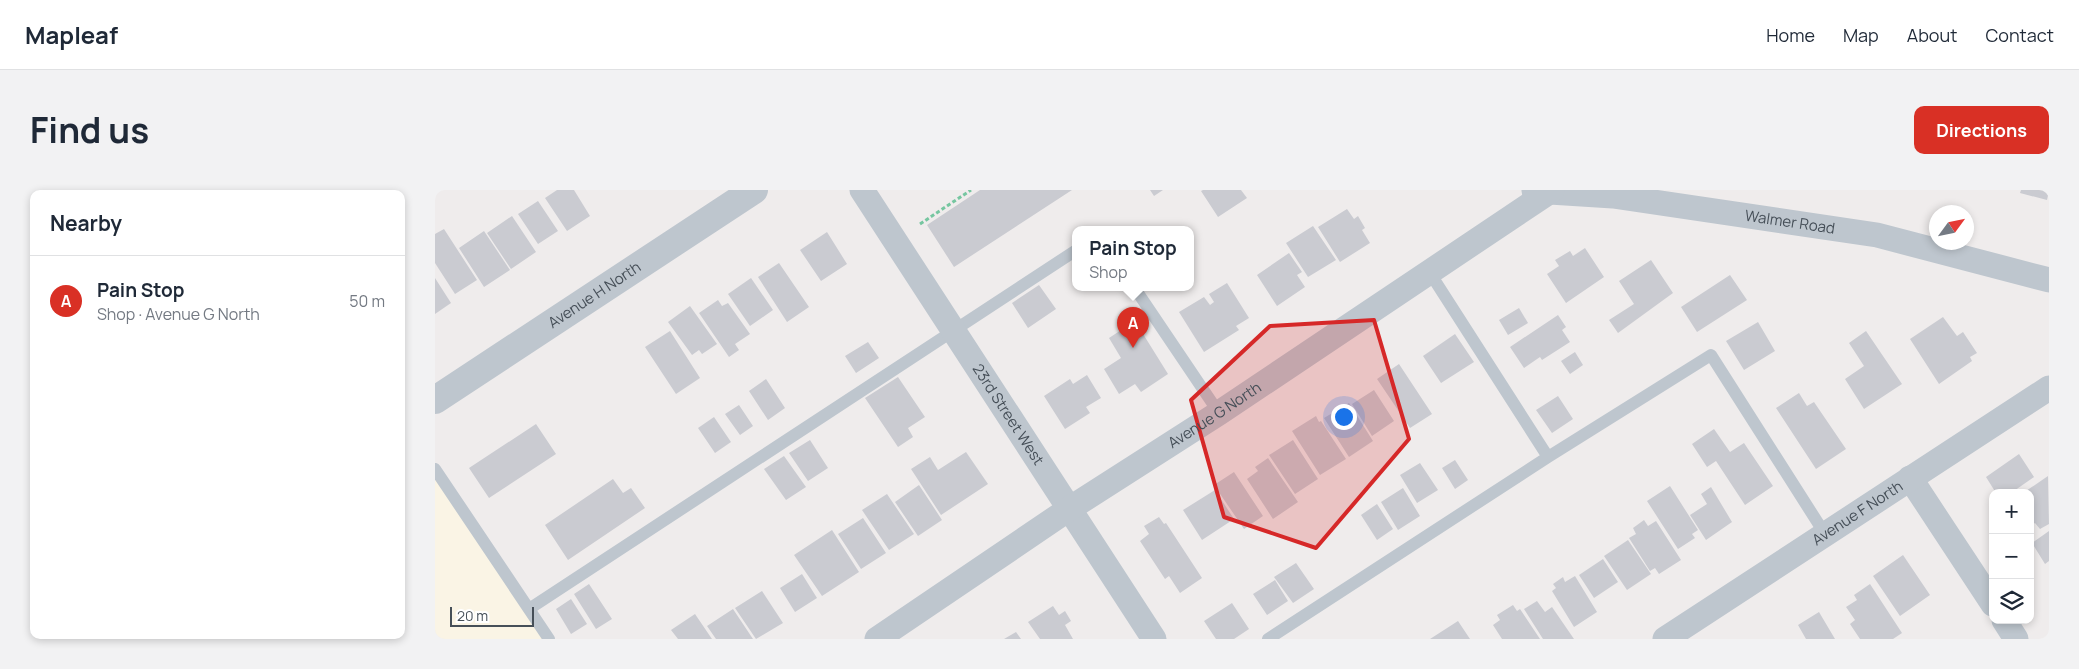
<!DOCTYPE html>
<html lang="en">
<head>
<meta charset="utf-8">
<style>
  body { margin:0; font-family:Manrope,sans-serif; background:#f2f2f3; color:#1f2937 }
  .controls { position:absolute; right:15px; bottom:15px; display:grid; overflow:hidden; border-radius:10px; box-shadow:0 2px 8px #0003 }
  .controls button { width:45px; height:45px; display:grid; place-items:center; padding:0; border:0; border-bottom:1px solid #e0e1e3; background:#fff; color:#1f2937; font:25px sans-serif }
  .compass { position:absolute; left:1494px; top:15px; width:45px; height:45px; border-radius:50%; background:#fff; box-shadow:0 2px 8px #0003; rotate:57deg }
  .scale { position:absolute; left:15px; bottom:12px; width:84px; box-sizing:border-box; padding-left:5px; border:2px solid #464f58; border-top:0; font-size:14px; line-height:18px; white-space:nowrap; color:#464f58; -webkit-text-stroke:4px #fff; paint-order:stroke }
  .you { position:absolute; left:908px; top:226px; width:18px; height:18px; margin:-12px; border:4px solid #fff; border-radius:50%; background:#1a73e8; box-shadow:0 0 0 8px #1a73e833 }
  .badge { display:grid; place-items:center; width:32px; height:32px; border-radius:50%; background:#d93025; color:#fff; font-size:16px; font-weight:700 }
  .pin { position:absolute; translate:-50% -41px; filter:drop-shadow(0 1px 2px #0008) }
  .pin::after { content:''; position:absolute; top:26px; width:18px; height:15px; background:inherit; clip-path:polygon(0 0,100% 0,50% 100%) }
  .popup { position:absolute; left:637px; top:36px; width:122px; height:65px; box-sizing:border-box; display:grid; place-content:center; border-radius:10px; background:#fff; filter:drop-shadow(0 1px 4px #0005); font-size:16px; white-space:nowrap; color:#747a83 }
  .popup b { font-size:19px; color:#1f2937 }
  .popup::after { content:''; position:absolute; left:50%; top:100%; margin-left:-10px; border:10px solid transparent; border-top-color:#fff }
  .list { margin:0; padding:0; list-style:none }
  h2 { display:flex; justify-content:space-between; align-items:center; height:65px; margin:0; padding:0 20px; font-size:21px }
  h2 small { font-size:16px; font-weight:400; color:#747a83 }
  .list li { display:grid; grid-template-columns:32px 1fr auto; gap:15px; align-items:center; box-sizing:border-box; height:90px; padding:0 20px; border-top:1px solid #e0e1e3 }
  .list b { display:block; font-size:19px; white-space:nowrap }
  .list p { margin:0; font-size:16px; white-space:nowrap; color:#747a83 }
  .list em { font-size:16px; font-style:normal; color:#747a83 }
  .icon { flex:none; width:28px; height:28px; fill:none; stroke:currentColor; stroke-width:2; stroke-linecap:round; stroke-linejoin:round }
  .map { position:relative; flex:none; width:1614px; height:449px; overflow:hidden; border-radius:10px }
  header { display:flex; align-items:center; gap:30px; box-sizing:border-box; height:70px; padding:0 25px; background:#fff; border-bottom:1px solid #e0e1e3 }
  header strong { font-size:24px }
  nav { display:flex; gap:28px; margin-inline-start:auto; font-size:18px }
  .intro { display:flex; align-items:center; justify-content:space-between; box-sizing:border-box; height:120px; padding:0 30px }
  h1 { margin:0; font-size:35px }
  .button { padding:12px 22px; border-radius:10px; background:#d93025; color:#fff; font-size:18px; font-weight:700 }
  main { display:flex; gap:30px; padding:0 30px }
  aside { flex:1; background:#fff; border-radius:10px; box-shadow:0 2px 8px #0003 }
  .map>svg:first-child { display:block }
  .commercial { fill:#faf4e5 }
  .building { fill:#cacbd1 }
  .lines { fill:none; stroke-linecap:round; stroke-linejoin:round }
  .path { stroke:#76c6a0; stroke-width:3; stroke-dasharray:4 2.5; stroke-linecap:butt }
  .service { stroke:#bec6ce; stroke-width:12 }
  .minor { stroke:#bec6ce; stroke-width:25 }
  .tertiary { stroke:#bec6ce; stroke-width:28 }
  .marked { fill:#d62828; fill-opacity:0.2; stroke:#d62828; stroke-width:4; stroke-linejoin:round }
  .labels { text-anchor:middle; stroke-width:5; stroke-linejoin:round; paint-order:stroke }
  .street-label { font-size:15px; fill:#464f58; stroke:#fff }
</style>
</head>
<body>
<header>
<strong>Mapleaf</strong>
<nav><a>Home</a><a>Map</a><a>About</a><a>Contact</a></nav>
</header>
<div class="intro"><h1>Find us</h1><a class="button">Directions</a></div>
<main>
<aside>
<h2>Nearby<small></small></h2>
<ul class="list">
<li><span class="badge">A</span><div><b>Pain Stop</b><p>Shop · Avenue G North</p></div><em>50 m</em></li>
</ul>
</aside>
<div class="map">
<svg width="1614" height="449" viewBox="0 0 1614 449">
  <rect width="100%" height="100%" fill="#efecec"/>
  <path class="commercial" d="M0,279l114,170h-114z"/>
  <path class="building" d="M122,0h17l16,26 -23,15 -22,-33z
    M545,0h92l-118,77 -27,-42z
    M715,0h13l-9,6z
    M768,0h38l6,8 -29,19 -17,-26z
    M1586,0h28v1l-2,9 -27,-7z
    M103,11l20,30 -20,13 -20,-30z
    M912,19l7,10 4,-3 7,12 -3,2 8,13 -30,19 -22,-35z
    M77,26l24,36 -25,17 -24,-36z
    M878,36l23,34 -28,17 -22,-34z
    M9,39l33,51 -22,14 -20,-31v-29z
    M49,41l26,39 -26,17 -25,-39z
    M392,42l20,32 -26,17 -21,-31z
    M1150,58l19,29 -38,26 -19,-29 12,-8 -4,-6 15,-9 3,5z
    M854,63l13,19 -5,3 8,12 -28,19 -20,-31z
    M1216,70l22,33 -55,40 -9,-13 25,-16 -15,-23z
    M344,73l30,44 -22,15 -29,-45z
    M1295,85l17,25 -50,32 -16,-25z
    M0,88l16,25 -16,11z
    M316,88l22,32 -23,16 -22,-32z
    M792,93l22,35 -13,8 3,4 -35,22 -25,-40 25,-15 6,8 4,-3 -5,-8z
    M604,95l17,24 -28,19 -16,-25z
    M283,110l4,6 6,-3 22,31 -15,10 4,6 -10,7 -30,-44z
    M255,116l27,38 -15,10 -3,-4 -7,5 -24,-33z
    M1084,118l9,15 -20,12 -9,-15z
    M1123,125l8,12 -4,3 8,12 -28,18 -2,-3 -16,11 -14,-21z
    M1508,127l14,19 6,-4 14,21 -7,4 2,4 -33,23 -29,-45z
    M700,131l33,53 -27,18 -6,-8 -16,10 -15,-25 17,-11 -12,-20z
    M1323,132l17,29 -31,19 -18,-29z
    M235,141l30,47 -24,16 -31,-47z
    M1431,141l36,53 -38,25 -19,-30 19,-13 -15,-23z
    M1020,144l19,28 -33,21 -18,-27z
    M433,152l11,16 -23,15 -11,-17z
    M1140,162l8,13 -13,9 -9,-13z
    M964,174l33,50 -22,14 -33,-49z
    M652,185l14,23 -15,9 4,6 -25,16 -21,-33 26,-17 3,5z
    M463,187l27,40 -17,11 5,9 -15,10 -33,-49z
    M331,189l19,29 -17,12 -19,-29z
    M939,200l20,31 -22,15 -20,-32z
    M1364,203l8,13 7,-4 32,47 -30,20 -40,-61z
    M1123,206l15,23 -21,14 -16,-23z
    M914,213l24,38 -24,16 -25,-39z
    M304,215l14,21 -13,9 -15,-21z
    M881,226l3,6 2,-1 25,38 -26,16 -28,-44z
    M279,227l17,25 -16,11 -17,-25z
    M101,234l20,30 -67,44 -20,-30z
    M1279,239l16,23 14,-9 29,43 -28,19 -29,-44 -9,6 -15,-23z
    M375,250l18,28 -20,13 -19,-28z
    M858,250l25,39 -23,15 -26,-39z
    M531,262l22,32 -47,31 -30,-46 19,-12 8,13z
    M1584,264l15,23 -23,16h-15l-10,-16z
    M349,266l22,31 -20,13 -22,-31z
    M833,268l30,44 -25,17 -26,-40 11,-8 -3,-4z
    M1020,270l13,20 -13,9 -13,-21z
    M985,273l18,27 -21,13 -17,-28z
    M799,282l29,44 -19,13 -30,-44z
    M1613,286l1,48 -9,5 -5,-6 -5,3v-33h-7z
    M178,289l10,14 8,-5 14,20 -77,52 -23,-35z
    M484,295l23,35 -24,16 -23,-34z
    M1235,296l28,44 -6,4 3,4 -17,11 -31,-48z
    M1276,297l21,35 -26,18 -16,-25 17,-11 -6,-10z
    M968,298l17,28 -22,14 -17,-28z
    M780,300l19,29 -32,21 -19,-30z
    M452,304l27,40 -25,16 -27,-40z
    M942,314l16,25 -16,11 -16,-25z
    M724,327l5,7 2,-1 36,55 -22,15 -11,-17 -4,3 -25,-38 9,-7 -5,-8z
    M428,328l23,35 -25,16 -23,-35z
    M1209,330l4,6 8,-5 25,39 -22,14 -4,-6 -5,3 -21,-33 7,-4 -3,-6z
    M397,340l27,42 -37,24 -28,-41z
    M1614,341v30l-4,3 -13,-21z
    M1193,350l23,34 -24,16 -23,-34z
    M1468,365l27,40 -30,21 -27,-40z
    M1168,369l15,23 -24,16 -15,-23z
    M861,373l18,26 -21,14 -19,-26z
    M367,384l15,24 -22,14 -15,-24z
    M1140,386l22,36 -23,15 -22,-36 4,-3 -3,-4 10,-7 2,5z
    M840,390l13,21 -21,14 -14,-21z
    M154,394l23,35 -16,10 -22,-35z
    M1435,394l32,49 -9,6h-33l-10,-15 5,-4 -9,-13 11,-7 -3,-5z
    M327,401l21,32 -27,16 -21,-31z
    M136,409l16,25 -16,10 -15,-25z
    M1102,411l8,11 7,-5 22,32h-31l-19,-30z
    M797,413l17,26 -15,10h-18l-12,-18z
    M1078,415l4,6 3,-2 20,30h-38l-9,-14 7,-5 -3,-5z
    M618,416l6,9 6,-4 6,10 -6,4 8,14h-33l-12,-17z
    M298,419l20,30h-37l-9,-13z
    M1384,422l16,27h-29l-8,-14z
    M260,424l17,25h-34l-7,-9z
    M1023,431l12,18h-40z
    M581,442l5,7h-17z"/>
  <g class="lines">
    <path class="path" d="M485,34l51,-34"/>
    <path class="service" d="M995,83l118,184
      M699,97l85,126
      M0,279l114,170
      M94,419l546,-358
      M833,449l280,-182 163,-102 114,179"/>
    <g class="minor">
      <path id="s1" d="M427,0l292,449"/>
      <path id="s2" d="M1099,1l79,5 264,39 172,45"/>
      <path d="M1475,288l83,126"/>
      <path d="M1569,430l12,19"/>
      <path id="s3" d="M442,449l192,-130 150,-96 333,-223"/>
      <path id="s4" d="M1230,449l384,-251"/>
    </g>
    <path class="tertiary" id="s5" d="M0,210l319,-210"/>
  </g>
  <path class="marked" d="M939,130l35,119 -93,109 -92,-31 -33,-117 79,-74z"/>
  <g class="labels">
    <g class="street-label">
      <text dy="5" stroke="none"><textPath href="#s2" startOffset="258">Walmer Road</textPath></text>
      <text dy="5" stroke="none"><textPath href="#s5" startOffset="191">Avenue H North</textPath></text>
      <text dy="5" stroke="none"><textPath href="#s1" startOffset="268">23rd Street West</textPath></text>
      <text dy="5" stroke="none"><textPath href="#s3" startOffset="405">Avenue G North</textPath></text>
      <text dy="5" stroke="none"><textPath href="#s4" startOffset="230">Avenue F North</textPath></text>
    </g>
  </g>
</svg>
<div class="controls">
<button>+</button>
<button>−</button>
<button><svg class="icon" aria-label="layers" viewBox="0 0 24 24"><path d="M12 4l9 5-9 5-9-5zM3 14l9 5 9-5"/></svg></button>
</div>
<svg class="compass" viewBox="-18 -18 36 36"><path d="M0-13l5 13h-10z" fill="#e53935"/><path d="M0 13l5-13h-10z" fill="#747a83"/></svg>
<div class="scale">20 m</div>
<div class="you"></div>
<div class="pin badge" style="left:698px;top:158px">A</div>
<div class="popup"><b>Pain Stop</b>Shop</div>
</div>
</main>
</body>
</html>
